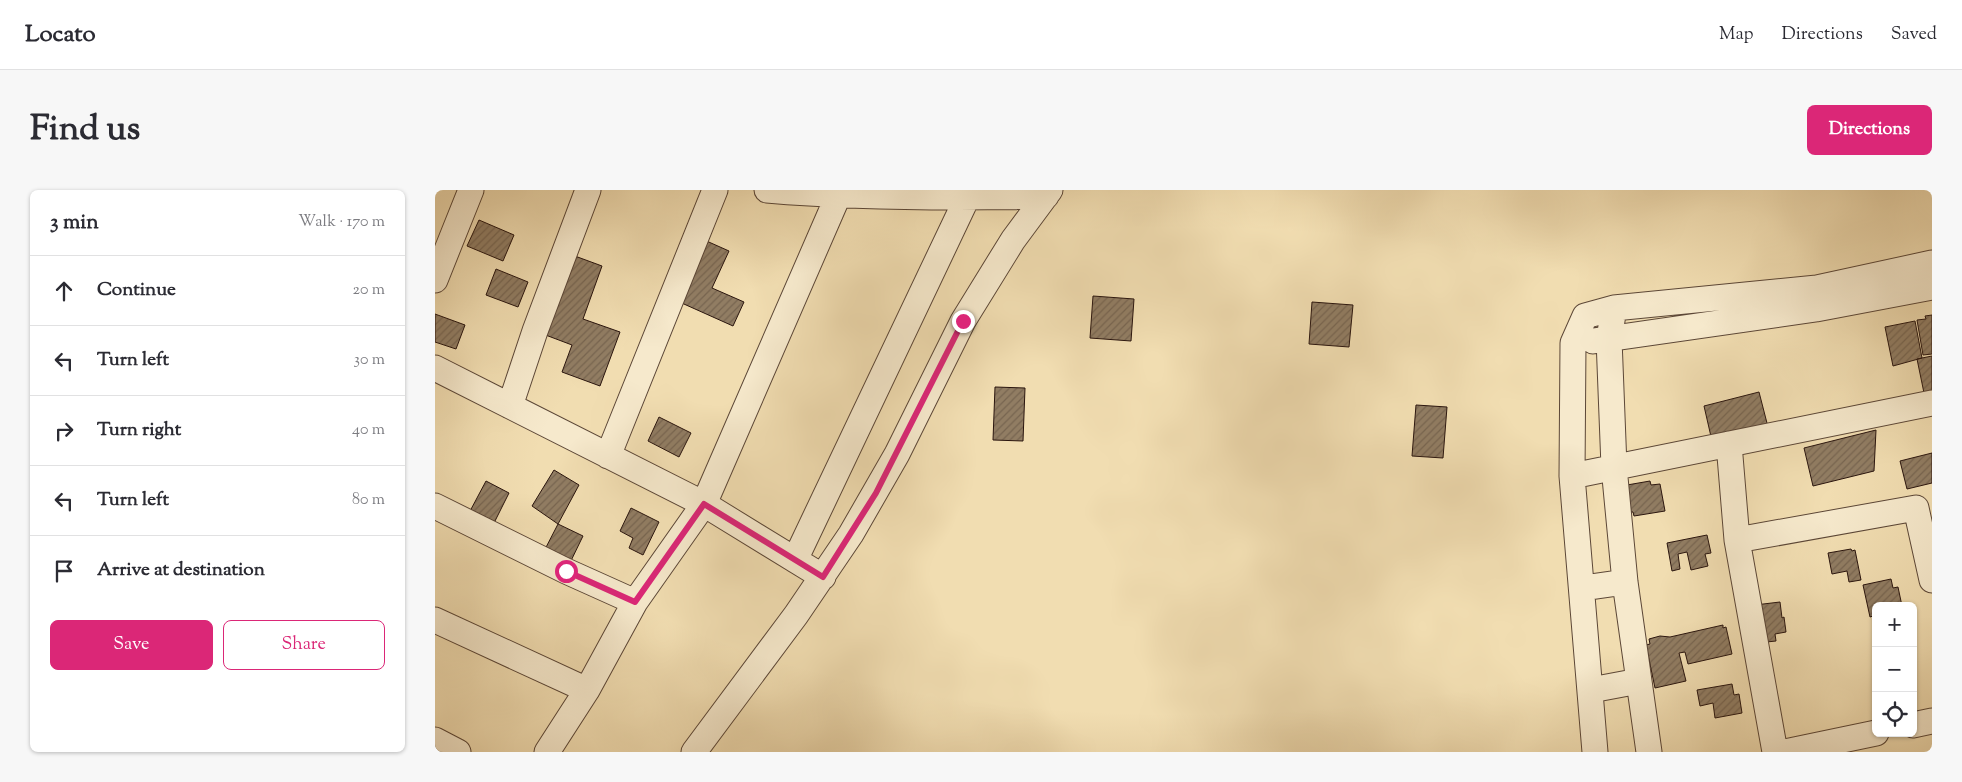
<!DOCTYPE html>
<html lang="en">
<head>
<meta charset="utf-8">
<style>
  body { margin:0; font-family:"Sorts Mill Goudy",serif; background:#f7f7f7; color:#2b2b33 }
  .controls { position:absolute; right:15px; bottom:15px; display:grid; overflow:hidden; border-radius:8px; box-shadow:0 1px 4px #0004 }
  .controls button { width:45px; height:45px; display:grid; place-items:center; padding:0; border:0; border-bottom:1px solid #e1e1e2; background:#fff; color:#2b2b33; font:25px sans-serif }
  .stop { position:absolute; width:15px; height:15px; margin:-11px; border:4px solid #db2777; border-radius:50%; background:#fff }
  .stop.end { background:#db2777; border-color:#fff; box-shadow:0 1px 5px #0008 }
  .list { margin:0; padding:0; list-style:none }
  h2 { display:flex; justify-content:space-between; align-items:center; height:65px; margin:0; padding:0 20px; font-size:21px }
  h2 small { font-size:16px; font-weight:400; color:#7c7c81 }
  .list li { display:grid; grid-template-columns:32px 1fr auto; gap:15px; align-items:center; box-sizing:border-box; height:70px; padding:0 20px; border-top:1px solid #e1e1e2 }
  .list b { display:block; font-size:19px; white-space:nowrap }
  .list em { font-size:16px; font-style:normal; color:#7c7c81 }
  .actions { display:flex; gap:10px; padding:15px 20px }
  .actions a { flex:1; padding:11px 0; border:1px solid #db2777; border-radius:8px; text-align:center; font-size:18px; color:#db2777 }
  .actions .main { background:#db2777; color:#fff }
  .icon { flex:none; width:28px; height:28px; fill:none; stroke:currentColor; stroke-width:2; stroke-linecap:round; stroke-linejoin:round }
  .map { position:relative; flex:none; width:1497px; height:562px; overflow:hidden; border-radius:8px }
  header { display:flex; align-items:center; gap:30px; box-sizing:border-box; height:70px; padding:0 25px; background:#fff; border-bottom:1px solid #e1e1e2 }
  header strong { font-size:24px }
  nav { display:flex; gap:28px; margin-inline-start:auto; font-size:18px }
  .intro { display:flex; align-items:center; justify-content:space-between; box-sizing:border-box; height:120px; padding:0 30px }
  h1 { margin:0; font-size:35px }
  .button { padding:12px 22px; border-radius:8px; background:#db2777; color:#fff; font-size:18px; font-weight:700 }
  main { display:flex; gap:30px; padding:0 30px }
  aside { flex:1; background:#fff; border-radius:8px; box-shadow:0 1px 4px #0004 }
  .map>svg:first-child { display:block }
  .building { fill:url(#building-hatch); stroke:#2a150e }
  .lines { fill:none; stroke-linecap:round; stroke-linejoin:round }
  .minor-casing { stroke:#5c4737; stroke-width:27 }
  .minor { stroke:#f6e9cc; stroke-width:25 }
  .route { stroke:#db2777; stroke-width:6 }
</style>
</head>
<body>
<header>
<strong>Locato</strong>
<nav><a>Map</a><a>Directions</a><a>Saved</a></nav>
</header>
<div class="intro"><h1>Find us</h1><a class="button">Directions</a></div>
<main>
<aside>
<h2>3 min<small>Walk · 170 m</small></h2>
<ul class="list">
<li><svg class="icon" aria-label="ahead" viewBox="0 0 24 24"><path d="M12 20V5M6 11l6-6 6 6"/></svg><div><b>Continue</b></div><em>20 m</em></li>
<li><svg class="icon" aria-label="left" viewBox="0 0 24 24"><path d="M17 20v-9H6M10 6l-5 5 5 5"/></svg><div><b>Turn left</b></div><em>30 m</em></li>
<li><svg class="icon" aria-label="right" viewBox="0 0 24 24"><path d="M7 20v-9h11M14 6l5 5-5 5"/></svg><div><b>Turn right</b></div><em>40 m</em></li>
<li><svg class="icon" aria-label="left" viewBox="0 0 24 24"><path d="M17 20v-9H6M10 6l-5 5 5 5"/></svg><div><b>Turn left</b></div><em>80 m</em></li>
<li><svg class="icon" aria-label="arrive" viewBox="0 0 24 24"><path d="M6 21V4h12l-3 4 3 4H6"/></svg><div><b>Arrive at destination</b></div></li>
</ul>
<div class="actions"><a class="main">Save</a><a>Share</a></div>
</aside>
<div class="map">
<svg width="1497" height="562" viewBox="0 0 1497 562">
  <defs>
    <pattern id="building-hatch" width="6" height="6" patternUnits="userSpaceOnUse" patternTransform="scale(1.25)"><rect width="6" height="6" fill="#917d63"/><path d="M-1 1l2-2M0 6l6-6M5 7l2-2" fill="none" stroke="#776550"/></pattern>
  </defs>
  <rect width="100%" height="100%" fill="#f1ddb1"/>
  <filter id="stains"><feTurbulence type="fractalNoise" baseFrequency=".004" numOctaves="4"/><feColorMatrix values="0 0 0 0 .2 0 0 0 0 .09 0 0 0 0 .02 0 0 0 .5 -.17"/></filter>
  <radialGradient id="worn" r=".72"><stop offset=".6" stop-color="#630" stop-opacity="0"/><stop offset="1" stop-color="#630" stop-opacity=".3"/></radialGradient>
  <path class="building" d="M44,30l35,15 -11,26 -36,-15z
    M267,49l27,12 -17,37 32,14 -11,24 -58,-26z
    M129,62l38,14 -19,53 37,13 -20,54 -38,-14 10,-27 -37,-14z
    M61,79l32,13 -10,25 -32,-12z
    M658,106l41,3 -3,42 -41,-3z
    M877,112l41,3 -4,42 -40,-3z
    M0,124l30,11 -9,24 -21,-7z
    M1497,125v39l-9,1 -6,-35 9,-1 -1,-3z
    M1480,131l7,37 -29,8 -8,-39z
    M1497,166v36l-8,1 -7,-34z
    M560,197l30,1 -2,53 -30,-1z
    M1324,202l9,35 -56,14 -8,-35z
    M981,215l31,2 -4,51 -31,-2z
    M224,227l32,16 -12,24 -31,-16z
    M1441,240l-2,41 -61,15 -9,-38z
    M1497,263v30l-25,6 -7,-28z
    M119,280l25,15 -21,39 -26,-18z
    M51,291l23,12 -16,32 -24,-12z
    M1215,291l1,4 9,-1 5,27 -31,5 -1,-4h-4l-2,-27z
    M196,318l28,14 -16,33 -14,-7 4,-10 -13,-7z
    M123,334l25,12 -17,35 -26,-12z
    M1272,345l4,18 -6,1 3,12 -17,4 -4,-18 -9,2 2,15 -8,2 -5,-28z
    M1416,359l1,2 3,-1 6,30 -12,2 -2,-11 -15,3 -4,-21z
    M1456,389l2,9 5,-1 4,19h-26v9l-6,2 -7,-32z
    M1345,412l2,16 2,-1 2,15 -11,2 1,7 -19,2 -2,-38z
    M1288,435v3l3,-1 6,27 -44,10 -3,-12 -6,1 7,28 -31,7 -9,-43 4,-1 -1,-5 11,-3 10,1z
    M1297,494l2,11 5,-1 3,19 -27,5 -2,-15 -13,3 -3,-16z"/>
  <g class="lines">
    <defs>
      <path id="minor" d="M332,0c93,8 186,8 279,6
        M0,90l36,-90
        M1179,118l-5,31 5,128 11,115 24,170
        M1158,151l223,-32 116,-22
        M0,178l269,136 119,73
        M75,216l25,-75 53,-141
        M1294,254l8,96 38,212
        M173,266l107,-266
        M1137,286l360,-73
        M0,316l131,65 69,31
        M1302,350l179,-32 16,72
        M360,370l172,-362
        M1148,398l42,-6
        M0,430l152,70
        M1156,500l48,-9
        M1478,535l19,-4
        M0,550l23,12
        M112,562l40,-62 48,-88 69,-98 134,-308
        M259,562l102,-137 55,-81 46,-80 66,-133 50,-81 37,-50
        M1160,562l-23,-276 1,-133 12,-27 29,-8 203,-20 115,-25
        M1350,562l91,-19"/>
    </defs>
    <use href="#minor" class="minor-casing"/>
    <use href="#minor" class="minor"/>
  </g>
  <g class="lines">
    <path class="route" d="M131,381l69,31 69,-98 119,73 53,-84 87,-172"/>
  </g>
  <rect width="100%" height="100%" filter="url(#stains)"/>
  <rect width="100%" height="100%" fill="url(#worn)"/>
</svg>
<div class="controls">
<button>+</button>
<button>−</button>
<button><svg class="icon" aria-label="locate" viewBox="0 0 24 24"><circle cx="12" cy="12" r="6"/><path d="M12 2v4M12 18v4M2 12h4M18 12h4"/></svg></button>
</div>
<div class="stop" style="left:131px;top:381px"></div>
<div class="stop end" style="left:528px;top:131px"></div>
</div>
</main>
</body>
</html>
